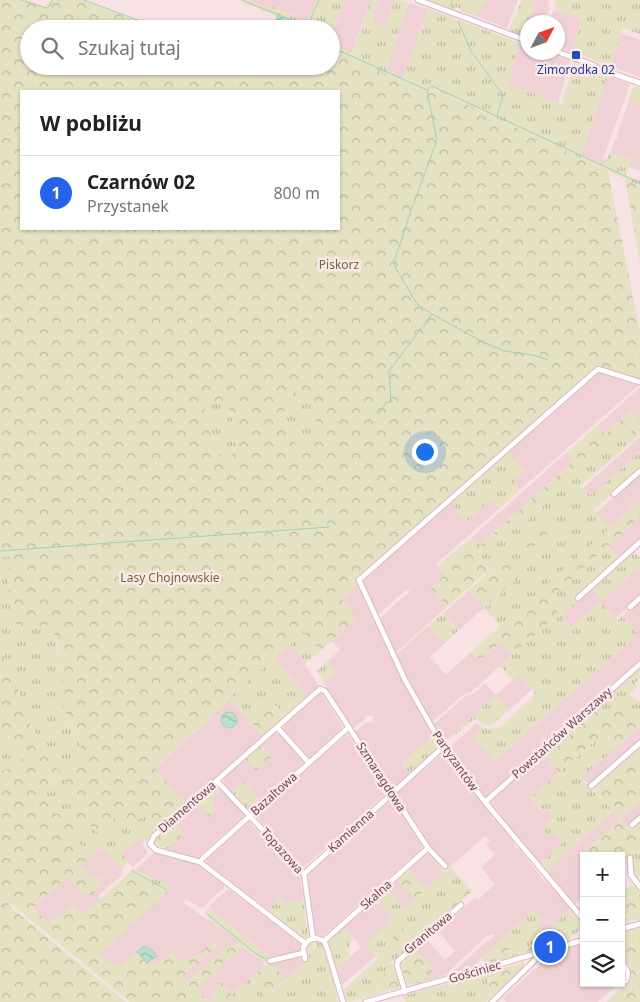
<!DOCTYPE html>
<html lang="pl">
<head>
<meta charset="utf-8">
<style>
  body { margin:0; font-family:"Noto Sans",sans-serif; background:#f6f6f6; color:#222 }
  .controls { position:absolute; right:15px; bottom:15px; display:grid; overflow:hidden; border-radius:0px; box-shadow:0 1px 4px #0004 }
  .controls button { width:45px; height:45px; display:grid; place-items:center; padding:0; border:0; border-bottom:1px solid #e0e0e0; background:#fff; color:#222; font:25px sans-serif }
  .compass { position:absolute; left:520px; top:15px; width:45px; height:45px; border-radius:50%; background:#fff; box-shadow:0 1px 4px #0004; rotate:49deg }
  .you { position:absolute; left:424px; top:451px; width:18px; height:18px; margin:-12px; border:4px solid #fff; border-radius:50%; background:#1a73e8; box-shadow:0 0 0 8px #1a73e833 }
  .badge { display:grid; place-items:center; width:32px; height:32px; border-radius:50%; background:#2563eb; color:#fff; font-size:16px; font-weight:700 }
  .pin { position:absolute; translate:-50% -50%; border:2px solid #fff; box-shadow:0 1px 5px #0006 }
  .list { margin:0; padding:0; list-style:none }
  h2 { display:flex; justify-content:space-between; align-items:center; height:65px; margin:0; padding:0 20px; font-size:21px }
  h2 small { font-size:16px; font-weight:400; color:#767676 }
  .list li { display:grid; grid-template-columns:32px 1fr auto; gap:15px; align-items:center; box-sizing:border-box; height:75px; padding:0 20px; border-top:1px solid #e0e0e0 }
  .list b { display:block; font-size:19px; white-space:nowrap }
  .list p { margin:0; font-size:16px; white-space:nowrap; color:#767676 }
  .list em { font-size:16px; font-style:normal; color:#767676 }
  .icon { flex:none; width:28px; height:28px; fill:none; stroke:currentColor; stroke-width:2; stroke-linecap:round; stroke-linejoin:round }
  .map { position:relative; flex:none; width:640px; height:1002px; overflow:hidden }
  .search { position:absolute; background:#fff; box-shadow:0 1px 4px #0004; left:20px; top:20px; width:320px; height:55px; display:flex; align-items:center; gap:12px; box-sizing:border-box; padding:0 18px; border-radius:28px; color:#767676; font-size:19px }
  .panel { position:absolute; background:#fff; box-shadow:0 1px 4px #0004; left:20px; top:90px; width:320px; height:140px; border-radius:0px }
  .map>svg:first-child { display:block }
  .residential { fill:#f0d2d6 }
  .grass { fill:url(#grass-tufts); fill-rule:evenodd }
  .forest { fill:url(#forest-crowns); fill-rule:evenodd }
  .water { fill:url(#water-waves); stroke:#a1d1b8 }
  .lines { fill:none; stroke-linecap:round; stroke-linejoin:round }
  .stream { stroke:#a1d1b8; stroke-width:1 }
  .minor-casing { stroke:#dcbfc5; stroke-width:7 }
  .minor { stroke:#fff; stroke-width:4.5 }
  .transit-dot { fill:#1a4fb4; stroke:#fde8e9; stroke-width:2 }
  .labels { text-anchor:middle; stroke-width:5; stroke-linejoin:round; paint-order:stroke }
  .transit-label { font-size:12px; fill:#164399; stroke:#fde8e9 }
  .park-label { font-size:12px; fill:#6c6e42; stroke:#fde8e9 }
  .street-label { font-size:12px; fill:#6e4c56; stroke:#fde8e9 }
</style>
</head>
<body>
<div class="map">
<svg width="640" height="1002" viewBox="0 0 640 1002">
  <defs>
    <pattern id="grass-tufts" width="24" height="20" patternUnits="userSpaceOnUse" patternTransform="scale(1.25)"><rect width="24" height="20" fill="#e5e2c3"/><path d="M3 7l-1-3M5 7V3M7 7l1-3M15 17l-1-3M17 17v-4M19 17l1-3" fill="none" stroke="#beb9a1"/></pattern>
    <pattern id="forest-crowns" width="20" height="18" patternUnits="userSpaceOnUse" patternTransform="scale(1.25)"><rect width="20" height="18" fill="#e5e2c3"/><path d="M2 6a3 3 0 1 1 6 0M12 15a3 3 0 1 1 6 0" fill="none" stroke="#beb9a1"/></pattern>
    <pattern id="water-waves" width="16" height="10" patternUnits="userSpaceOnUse" patternTransform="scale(1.25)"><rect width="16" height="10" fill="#b9e0cc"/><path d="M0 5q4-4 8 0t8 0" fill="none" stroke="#9bb8a8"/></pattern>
  </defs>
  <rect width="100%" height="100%" fill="#f9e2e4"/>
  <path class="residential" d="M247,0h70l-10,22 -36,-16 -2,3z
    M345,0h26l-20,53 -20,-9v-9z
    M379,0h16l-9,27 -14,-4 3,-18h2z
    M464,0h54l-11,28 -47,-18z
    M530,0h20l-2,6 2,2 -6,14h-16l8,-19z
    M409,3l19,6 -25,69 -17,-8z
    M556,10l26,10 -11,32 -13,-5v-25h-10l5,-10z
    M621,33l19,7v37l-30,-11z
    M519,43l8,3 1,6 20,1 22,8 -12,42 -50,-18z
    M608,76l22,8 -27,75 5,-1 7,-18h2l1,-5h-1l12,-34 11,4v66l-11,-4 -3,9 -45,-22z
    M598,370l41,13v2l-119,105 -8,-9 -5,-30z
    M640,387v32l-2,2 -7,-10 -27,23 -7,-8z
    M640,437v15l-50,45 -7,-9z
    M567,452l6,10 -94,83 -7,-8z
    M640,474v27l-30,27 -14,-15z
    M491,500l8,9 -63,55 9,11 -14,13 16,19 -52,46 -16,-34 31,-28 -3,-2 -29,26 -17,-35 88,-78z
    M640,517v22l-21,19 -11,-12z
    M637,569l3,3v25l-25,22 -15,-17 -29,26 -8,-9v-4l29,-25 10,10z
    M357,584l34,73 24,46 19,32 -33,29 8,9 -15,14 -3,-1 -35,-53 1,-3 10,-8 5,1 1,-7 -7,-1 -1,4 -10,8h-3l-28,-44 12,-11 -8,-11 12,-11 -8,-9 24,-22 -14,-21z
    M469,590l16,17 -26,23 -16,-17z
    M640,600v62l-154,136 -8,-11 -1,-4 -3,-3h-1l-9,-11 1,-2 -4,-3 -12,-16 28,-25 6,6 -10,9 22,23 143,-127 -16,-18z
    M428,626l17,17 -15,14 16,18 25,-23 9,8 21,-18 11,13 -41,37 -8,3 -31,27 -35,-64v-4z
    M290,644l16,19 -1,2 13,19v4l-10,9 -34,-39z
    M519,674l13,15 -16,15 -7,6 -13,-14 -52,46 -11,-17 31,-28 9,-3 12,-11 11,12z
    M319,693h2l21,33v2l-32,29 -2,-1 -24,-26v-7z
    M231,700l32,37 -76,68 -33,-36z
    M640,726v14l-50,45 -9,-7z
    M273,733l6,1 24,27v2l-43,38 -17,-19 -11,10 -8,-9v-7l21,-19h26l-11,-12z
    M346,735l3,1 37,56 -1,2 -80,72h-4l-44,-49v-3z
    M443,753l2,1 46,61 2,4 4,2 15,18 5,10h2l27,34 3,1 22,25 -27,24 -7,-8 -3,-15 -65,60 -19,5 31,-29 13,-9 -1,-3 -6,2 -40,37 -5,3 -21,6 13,-12 -18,-20 11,-10 18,20 10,-9 -17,-20 38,-34 2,3 17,-16 -14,-17 14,-13 -9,-9 4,-4 -5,-5 -35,31 -19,-21 -33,-50v-3z
    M542,753l17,19 -29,26 13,14 3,-3 8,9 -12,10 12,4 10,11 -25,21 -40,-47 1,-3 -12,-14z
    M213,786l6,1 24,26 1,3 -47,42 -30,-9 17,-15 -11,-13z
    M132,788l32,36 -22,20 5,7v3l-14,13 -5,-5 -6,6 -1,8 -23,20 2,3 -46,40 -29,-25 76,-67 -16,-17z
    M389,801l4,1 29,44 -1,3 -98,87 -7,-3 -8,-59z
    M640,802v13l-13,12 -6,-8 2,12 -2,32v-7h-37v41l-10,8 -28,-34 67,-60 8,8z
    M249,822l51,54 3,24 -18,2 -5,-5 -11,13 -62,-47v-4z
    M155,852l37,10 7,4 25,19v3l-22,20 -17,-9 -1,4 24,17 2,-1 29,23 -1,2 26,18 -1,1 2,3 -41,36h-94l-45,-37 87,-77 -34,-17 -1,-3z
    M425,855h4l16,18 -19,16 -17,-19z
    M398,880l17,19 -11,10 -17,-20z
    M227,890h3l70,54 -1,8 -28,5 -62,-48v-3z
    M376,899l18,19 -28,26 10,12 -34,29 -5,-16 24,-22 -17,-20z
    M584,943v40h35l-21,19h-92l-3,-4 50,-45z
    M297,956l4,3 2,6 -18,15 -12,-18z"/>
  <path class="grass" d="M237,0h9l23,9 2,-3 36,16 10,-22h28l-14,35v-6h-44l-13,-6 2,-7z
    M371,0h8l-2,5h-2l-3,12 1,1 -1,5 13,4 10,-27h7l7,3 -23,66 17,9 25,-69 26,9 2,4 3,-2 60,23 -11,41 50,19 4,1 12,-41 34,13 -27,78 22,11 8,-13 21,7 -6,16 14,6v5l-208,-98 -3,6 -98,-45v-5l21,9z
    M431,0h55l-9,16 -21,-9 -1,2h-7l-18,-7z
    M522,0h8l6,2 -13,34 -14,-6z
    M555,0h85v34l-17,-6 -13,38 -39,-15 11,-31 -26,-10 -2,-7z
    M634,86l6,2v17l-12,-4z
    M296,390h9c7,21 18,38 9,59l-15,7 -15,-40 1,-9z
    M220,398l9,10 9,34 -7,15 -7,5 -7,-8 -13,-45z
    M629,428l8,9 -56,49 9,10 50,-44v16l-46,42 16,18 -110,98 -16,-18 38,-34 -16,-17 -17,14 -14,-16 42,-38 6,7zM546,521l8,8 -36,17z
    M507,451l18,20 -12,10 7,9 -21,19 -8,-9 -25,22 -17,-20z
    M608,546l11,12 -43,40 2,4 -14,13 -1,4 8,9 29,-26 17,19 5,-5 16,18 -143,127 -22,-23 9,-9 -2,-3 8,3 12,-2 35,-32 -3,-6 -12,-14 -7,5 -13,-14 58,-52 -11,-13z
    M633,551l7,7v14l-3,-3 -35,32 -11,-12z
    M0,557h10c-1,21 -6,55 11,71l27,-3 5,5 2,6c2,15 7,31 8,46 0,9 -2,18 1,27 5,17 24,36 16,55 -2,5 -11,7 -16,9l-7,-4 -10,-12 -6,-15 -16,-26 -8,-33 -17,-36z
    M443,613l16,17 -14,13 -17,-17z
    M304,631l17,20 -15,12 -16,-19z
    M274,658l34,39 -22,20 -10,-11 -10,-7 -20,18 -17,-19z
    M328,661l8,11 -12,11 -7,-12z
    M640,666v12l-5,5 3,3 -9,9 11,6v25l-2,1 -22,-21 -13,12 -10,-12z
    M496,695l13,15 -20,17 -14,-8 -31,24z
    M0,731c10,7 22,13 23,26l-8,9 -15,5z
    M603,734l12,14 -34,30 32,33 -67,60 -7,-7 24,-21 -9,-10 -5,4 -7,-9 11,-10 -7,-8 -4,3 -12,-15z
    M434,735l4,8 -1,5 -28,25 -8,-9z
    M58,776c13,11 26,17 20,36l-19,2 -8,-1 -7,-20 1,-6z
    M243,782l17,19 -9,8 -3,1 -16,-18z
    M144,816l6,6 1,14 -6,6 -3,-3 -3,2 -2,-1 -16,14 8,8 -8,7 -20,-22 -8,7 -4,-4 -16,-10 17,-15 16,6 3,-8 7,-6c8,1 11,5 15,13l7,-3 -1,-6z
    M640,847v29l-4,4 -3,-6 -2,-19z
    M450,867l14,15 -19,17 8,9 -42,37 -3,-10 -32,-36 11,-10 17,20z
    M137,868l1,3 34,16 -4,5 -38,-20z
    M280,896l5,6 18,-2 5,35 -4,3 -35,-28z
    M209,909l62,48 -7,5 -27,-19 2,-1 -34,-28 1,-4z
    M571,909l13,17 -17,15 -10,2 -2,-4 -9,-7z
    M534,910l8,10 -5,5 7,8 -24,21 -25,8 15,-13 -8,-10z
    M344,927l10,12 -4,3 -1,13 2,2 -14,12 -8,-28z
    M384,927l8,8 9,19 -12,10h4l2,7 -4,-1 -15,16 2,8 -28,8 -4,-2 -3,-10 35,-32 -13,-14z
    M314,941v5l-2,2 1,2 3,-1 -1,-8 5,1 4,5 14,55h-101l-6,-6 19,-17 17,18 36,-32 -2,-4 8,-2 -2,-11 4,-6z
    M503,968l-16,14 5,14 -6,6h-80l-3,-6z"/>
  <path class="forest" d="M0,0h25l19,6 9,-6h29l78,29h-131v37h302v-17l98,45 2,-6 177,83 32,161v48l-44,-13 -240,214 1,3 -15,14 14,21 -35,32 -17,-19 -75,66 2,2 -77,68 33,37 -36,31 -1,-14 -6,-6 -7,5 1,9 -2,3 -5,-3 -8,-11 -7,-2 -7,6 -4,11h-7l-8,-9 -17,15 12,7 8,7 -13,12 4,3 6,9 9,-1 4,4 -9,13c-13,5 -19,-10 -27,-17l-34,30 15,17 11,-10h5l10,-10 9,10 47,-42 38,20 -70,62 15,11 8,-1 16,-11 6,4 4,5 11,2 15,-12 7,9c15,-1 25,-14 37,-20l2,3 -37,33 5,5 41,-36 3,3 6,-6 6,4 -45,41c1,6 5,10 11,11l7,-10v-4l2,-2h4l15,19h-107l-120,-99 -2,2 118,97h-126v-231l15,-5 8,-9c-1,-13 -13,-19 -23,-26v-84l17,36 8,33 16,26 6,15 10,12 7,4c5,-2 14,-4 16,-9 8,-19 -12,-41 -17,-58 -2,-8 -1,-15 0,-23 0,-12 -6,-42 -10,-53l-5,-5 -27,3c-17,-11 -12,-53 -11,-71h-10zM21,91h318v138h-318zM296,390h9c7,21 18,38 8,59l-14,7 -15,-40 1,-9zM220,398l9,10 9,34 -7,15 -7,4 -7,-7 -13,-45zM57,776c14,10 27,17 21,35l-19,3 -8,-1 -7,-20 1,-6z
    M625,179l15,7v78z
    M631,411l7,10 2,-2v15l-3,3 -8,-8 -106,95 -6,-7 -42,38 13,16 -41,36 -16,-19 14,-13 -7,-9 34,-29 8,8 93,-83 -6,-10 30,-26 8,8z
    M640,501v16l-93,84 12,13 -47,41 -11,-13 -21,19 -9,-9z
    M546,520l8,9 -29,25 -7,-8z
    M506,556l16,18 -37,33 -16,-17z
    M266,699l10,7 10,11 -23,20 -17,-20z
    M593,706l10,12 13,-12 22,21 -23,21 -12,-14 -44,38 -17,-19z
    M260,745l11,12 -15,14 -11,-13z
    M640,747v55l-19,17 9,12 10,-9v25l-19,16v-7h-20l-2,-3 -3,3h-11l-2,-3 37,-34 -25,-28v-4z
    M213,786l6,1 3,3 -9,8 1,13 -4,6 -14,-15z
    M173,821l11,13 -17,15 -12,-5v-6z
    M409,870l17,19 -11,10 -17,-19z
    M464,882l8,9 -19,17 -8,-9z
    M632,884l8,9v26l-18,3 7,-8h-4l-4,3v-24z
    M394,918c7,8 16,16 17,27l-10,9 -9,-19 -8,-8z
    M640,928v74h-34l25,-22v-14l-10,-11v-22z
    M546,932l9,7 2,4 -37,11z
    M502,939l8,10 -15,13 -7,2 -7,-6z
    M416,950l18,20 -13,12 -11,3 -3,-2 -6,-19z
    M273,962l12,18 -19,18 -16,-19 15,-13z
    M523,963l3,4 -34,29 -5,-13 16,-15z
    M391,970l4,1 5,14 -2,3 -20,6c-3,-12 1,-19 13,-24z"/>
  <path class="water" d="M278,14c10,4 16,8 24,15h-11l-15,-8z
    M221 720a8 8 0 1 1 16 0a8 8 0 1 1-16 0Z
    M142,947c5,-1 12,4 15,9l-10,6 -10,-10z"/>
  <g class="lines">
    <path class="stream" d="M21,0l25,8 4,-2 2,-6
      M84,0l78,29
      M242,0l37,15
      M451,6l1,-6
      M458,21l13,30 32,44 -6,21
      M273,29l4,-8
      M306,29l13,-29
      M331,47l96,43 5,-4 208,97
      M414,203l23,-63 -10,-49
      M413,205l-19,57 1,5 22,37 15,10 49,27 23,10 29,4 15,5
      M378,415l8,-13h5l-2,-31 43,-57
      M0,551l329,-24
      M132,871l35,19
      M207,914l48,39 11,6"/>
    <defs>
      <path id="minor" d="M418,0l110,41
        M558,52l35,13 6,4 41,14
        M614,494l26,-23
        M578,598l62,-56
        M630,607l10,-9
        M277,727l32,36
        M217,781l87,93 9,64
        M591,786l49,-43
        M485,802l155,-138
        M632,825l8,-7
        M630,858l1,17 9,12
        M200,862l3,-4 146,-131
        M304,874l139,-127
        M584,920l-99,-118 -42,-55 -38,-67 -46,-100 239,-211 42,13
        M621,929l19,-5
        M324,941l104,-93
        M305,943l-105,-81 -44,-12 -6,-6 4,-8 166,-147 5,2 103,157 17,18
        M305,959l-2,-12 6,-7 7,-2 8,3 3,7 16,54
        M270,961l33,-8
        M621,961c5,6 9,12 5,20
        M405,992l-8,-27 1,-4 63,-56
        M366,1002l218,-62
        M492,1002l50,-49"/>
    </defs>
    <use href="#minor" class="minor-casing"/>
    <use href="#minor" class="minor"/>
  </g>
  <rect class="transit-dot" x="571" y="50" width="10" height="10" rx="2.5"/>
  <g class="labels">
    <g class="transit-label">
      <text x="576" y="74">Zimorodka 02</text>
    </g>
    <g class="park-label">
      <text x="339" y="269">Piskorz</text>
      <text x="170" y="582">Lasy Chojnowskie</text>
    </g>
    <g class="street-label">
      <text transform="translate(562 733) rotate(-42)" y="4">Powstańców Warszawy</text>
      <text transform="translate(455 761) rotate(55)" y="4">Partyzantów</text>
      <text transform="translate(381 777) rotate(57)" y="4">Szmaragdowa</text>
      <text transform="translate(274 794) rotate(-42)" y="4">Bazaltowa</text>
      <text transform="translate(187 807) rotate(-41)" y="4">Diamentowa</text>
      <text transform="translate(351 831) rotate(-42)" y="4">Kamienna</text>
      <text transform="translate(282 851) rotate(48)" y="4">Topazowa</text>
      <text transform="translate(376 895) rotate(-42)" y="4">Skalna</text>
      <text transform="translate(428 933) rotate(-40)" y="4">Granitowa</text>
      <text transform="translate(475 972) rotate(-16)" y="4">Gościniec</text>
    </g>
  </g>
</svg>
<div class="controls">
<button>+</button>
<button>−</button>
<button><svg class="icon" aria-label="layers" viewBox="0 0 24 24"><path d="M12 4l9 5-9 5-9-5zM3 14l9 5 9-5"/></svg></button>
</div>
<svg class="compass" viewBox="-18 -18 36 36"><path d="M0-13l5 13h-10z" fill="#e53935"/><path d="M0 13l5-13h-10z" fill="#767676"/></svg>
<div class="you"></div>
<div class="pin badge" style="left:550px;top:947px">1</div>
<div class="search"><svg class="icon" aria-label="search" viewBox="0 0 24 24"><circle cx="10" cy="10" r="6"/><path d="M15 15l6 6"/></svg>Szukaj tutaj</div>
<section class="panel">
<h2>W pobliżu<small></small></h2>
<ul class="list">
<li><span class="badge">1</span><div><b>Czarnów 02</b><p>Przystanek</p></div><em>800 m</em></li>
</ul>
</section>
</div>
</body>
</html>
